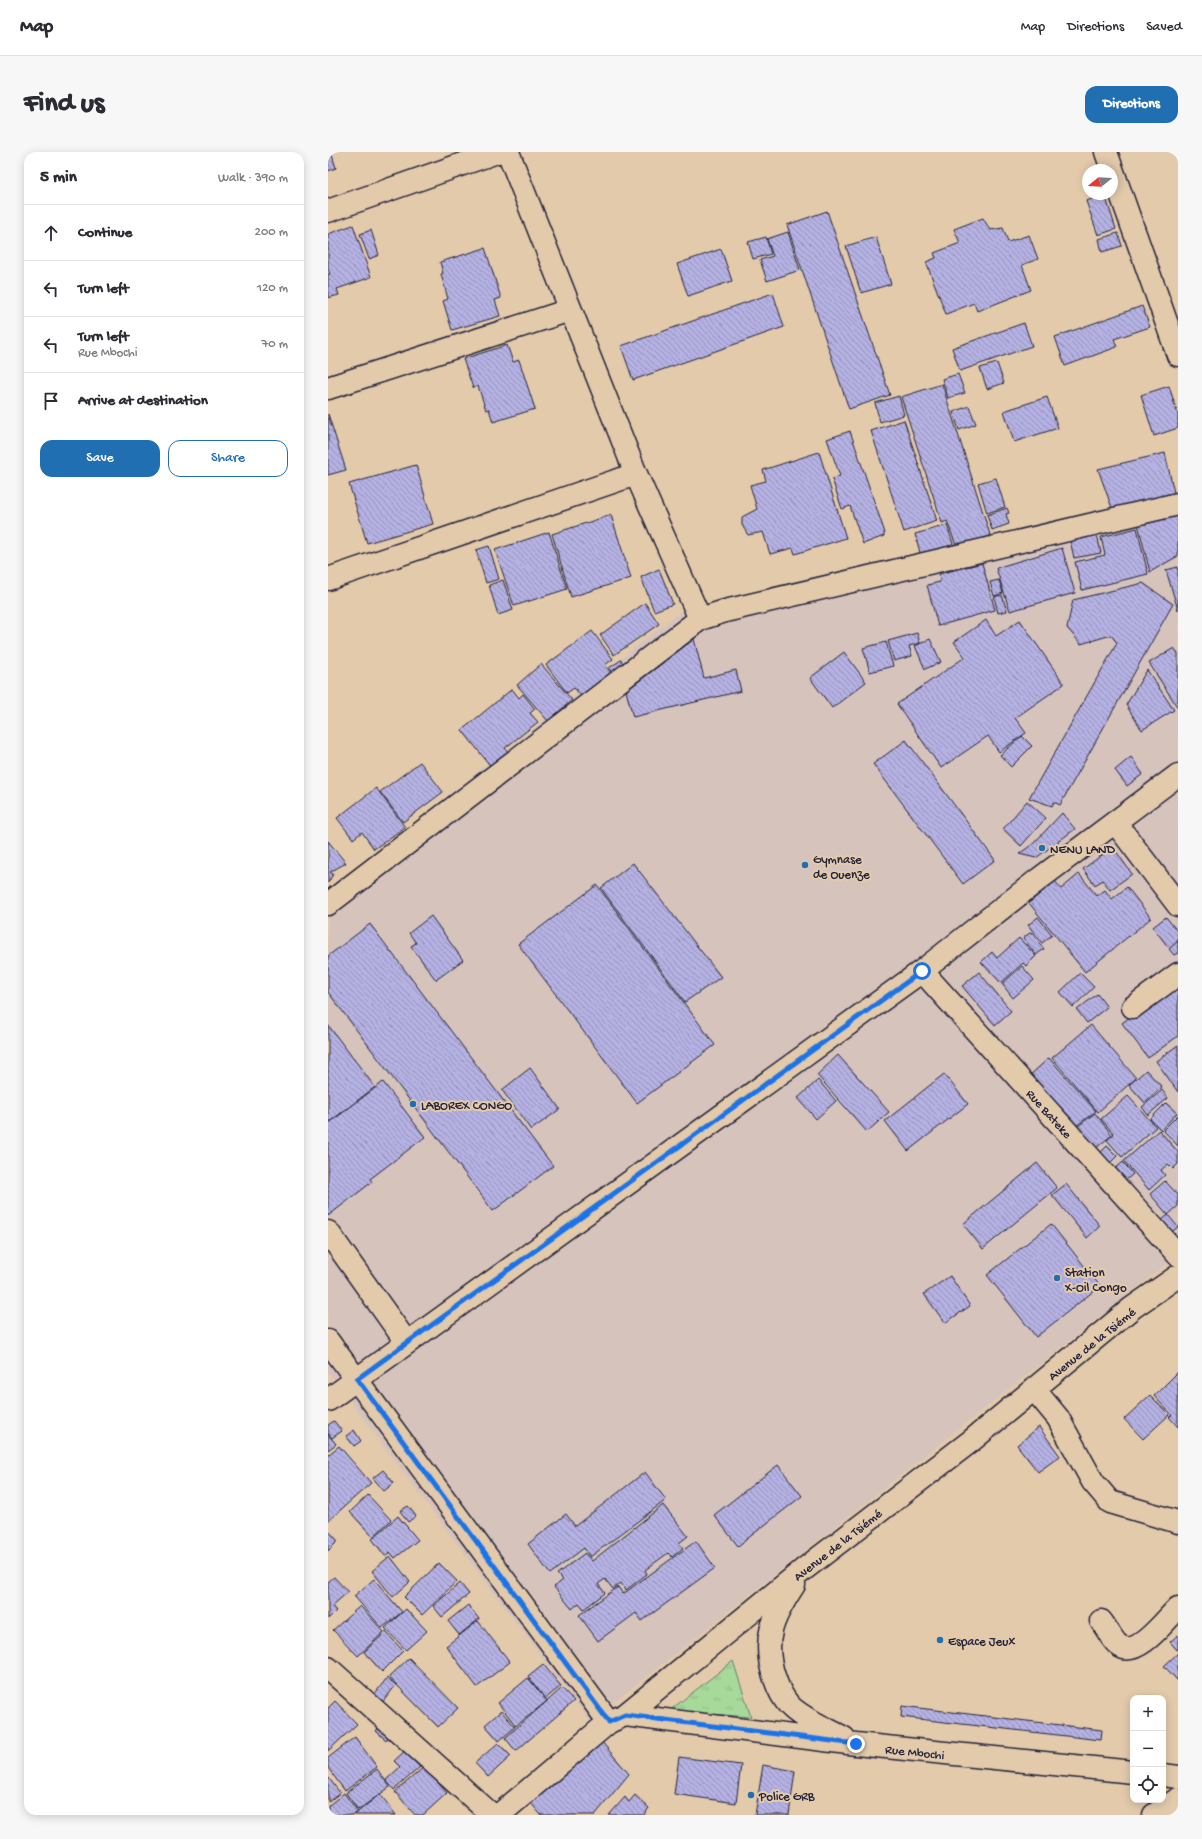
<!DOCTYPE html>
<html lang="en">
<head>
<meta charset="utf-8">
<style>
  body { margin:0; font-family:"Gochi Hand",sans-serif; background:#f7f7f7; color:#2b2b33 }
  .controls { position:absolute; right:12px; bottom:12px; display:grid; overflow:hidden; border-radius:8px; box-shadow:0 2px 10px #0003 }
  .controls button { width:36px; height:36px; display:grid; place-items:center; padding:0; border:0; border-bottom:1px solid #e1e1e2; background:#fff; color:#2b2b33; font:20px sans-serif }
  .compass { position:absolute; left:754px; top:12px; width:36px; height:36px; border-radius:50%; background:#fff; box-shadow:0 2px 10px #0003; rotate:252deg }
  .stop { position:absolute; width:12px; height:12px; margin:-9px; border:3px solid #1a73e8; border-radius:50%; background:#fff }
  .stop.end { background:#1a73e8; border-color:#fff; box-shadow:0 1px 4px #0008 }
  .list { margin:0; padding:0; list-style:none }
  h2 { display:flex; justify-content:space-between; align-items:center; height:52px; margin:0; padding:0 16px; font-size:17px }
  h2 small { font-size:13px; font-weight:400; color:#7c7c81 }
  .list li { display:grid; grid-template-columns:26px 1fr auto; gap:12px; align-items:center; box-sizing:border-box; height:56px; padding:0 16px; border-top:1px solid #e1e1e2 }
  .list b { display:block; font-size:15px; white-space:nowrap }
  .list p { margin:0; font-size:13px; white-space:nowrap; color:#7c7c81 }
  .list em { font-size:13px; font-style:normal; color:#7c7c81 }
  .actions { display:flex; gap:8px; padding:12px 16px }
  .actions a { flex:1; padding:9px 0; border:1px solid #1f6fb2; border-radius:12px; text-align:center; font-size:14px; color:#1f6fb2 }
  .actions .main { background:#1f6fb2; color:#fff }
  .icon { flex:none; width:22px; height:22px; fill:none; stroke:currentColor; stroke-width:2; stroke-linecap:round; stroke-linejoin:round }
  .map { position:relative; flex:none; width:850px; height:1663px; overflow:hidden; border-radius:12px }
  header { display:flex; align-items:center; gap:24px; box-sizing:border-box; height:56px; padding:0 20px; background:#fff; border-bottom:1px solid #e1e1e2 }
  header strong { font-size:19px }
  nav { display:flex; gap:22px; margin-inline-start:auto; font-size:14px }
  .intro { display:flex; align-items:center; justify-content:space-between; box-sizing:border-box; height:96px; padding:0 24px }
  h1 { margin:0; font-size:28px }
  .button { padding:10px 18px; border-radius:12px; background:#1f6fb2; color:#fff; font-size:14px; font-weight:700 }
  main { display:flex; gap:24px; padding:0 24px }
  aside { flex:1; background:#fff; border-radius:12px; box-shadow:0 2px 10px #0003 }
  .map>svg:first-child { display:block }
  .built { fill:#d5c3bc }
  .grass { fill:url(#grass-tufts); stroke:#647e6a }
  .building { fill:url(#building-back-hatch); stroke:#22223b }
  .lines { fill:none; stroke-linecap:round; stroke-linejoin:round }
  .minor-casing { stroke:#22223b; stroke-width:25 }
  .major-casing { stroke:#22223b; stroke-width:25 }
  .minor { stroke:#e3caab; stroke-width:22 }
  .major { stroke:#e3caab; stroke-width:22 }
  .route { stroke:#1a73e8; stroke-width:5 }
  .poi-dot { fill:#1f6fb2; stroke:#e3caab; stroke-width:1.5 }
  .labels { text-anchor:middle; stroke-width:4; stroke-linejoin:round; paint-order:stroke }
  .poi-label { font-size:13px; fill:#22223b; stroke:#e3caab; text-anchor:start }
  .street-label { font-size:13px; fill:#22223b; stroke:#e3caab }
</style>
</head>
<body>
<header>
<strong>Map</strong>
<nav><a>Map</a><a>Directions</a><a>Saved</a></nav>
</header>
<div class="intro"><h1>Find us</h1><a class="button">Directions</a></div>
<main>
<aside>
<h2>5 min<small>Walk · 390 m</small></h2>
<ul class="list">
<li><svg class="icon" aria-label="ahead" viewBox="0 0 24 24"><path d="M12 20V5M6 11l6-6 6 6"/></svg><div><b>Continue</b></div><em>200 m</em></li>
<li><svg class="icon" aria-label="left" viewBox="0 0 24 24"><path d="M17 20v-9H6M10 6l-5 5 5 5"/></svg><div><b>Turn left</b></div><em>120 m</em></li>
<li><svg class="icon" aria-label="left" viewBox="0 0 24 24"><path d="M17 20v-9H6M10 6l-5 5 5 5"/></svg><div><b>Turn left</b><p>Rue Mbochi</p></div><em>70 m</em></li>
<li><svg class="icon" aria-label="arrive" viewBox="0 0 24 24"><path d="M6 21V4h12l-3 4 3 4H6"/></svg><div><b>Arrive at destination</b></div></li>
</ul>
<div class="actions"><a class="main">Save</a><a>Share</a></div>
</aside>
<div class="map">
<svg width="850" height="1663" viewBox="0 0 850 1663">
  <defs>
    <pattern id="grass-tufts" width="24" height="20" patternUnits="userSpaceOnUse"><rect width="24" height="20" fill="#a7d99a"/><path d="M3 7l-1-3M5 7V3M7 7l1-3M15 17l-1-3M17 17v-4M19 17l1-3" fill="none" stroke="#8fba86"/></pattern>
    <pattern id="building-back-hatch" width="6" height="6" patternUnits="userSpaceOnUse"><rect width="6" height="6" fill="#b5b2e3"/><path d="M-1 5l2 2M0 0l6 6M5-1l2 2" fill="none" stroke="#9390b9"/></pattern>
  </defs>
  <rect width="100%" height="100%" fill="#e3caab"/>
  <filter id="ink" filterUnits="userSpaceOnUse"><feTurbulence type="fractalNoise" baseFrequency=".025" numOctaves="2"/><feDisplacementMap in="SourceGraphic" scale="8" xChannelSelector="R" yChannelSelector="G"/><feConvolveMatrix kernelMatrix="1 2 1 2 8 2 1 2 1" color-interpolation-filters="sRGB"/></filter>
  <g filter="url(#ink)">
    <path class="built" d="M850,348v755l-588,466 -262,-349v-481l353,-280z"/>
    <path class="grass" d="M405,1509l18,56 -82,-6z"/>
    <path class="building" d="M0,0h3l5,16 -8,3z
      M777,43l11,34 -18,6 -12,-34z
      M499,59l63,184 -41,14 -62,-184z
      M655,66l7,12 13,-2 5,14 21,-7 9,24 -16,6 9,25 -54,21 -3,-8 -28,11 -20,-52 10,-4 -2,-5 26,-10 -6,-14z
      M25,73l18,52 -34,12 2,6 -11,3v-24h2l-2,-5v-35z
      M43,78l8,25 -10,4 -9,-25z
      M460,80l12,38 -33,11 -7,-21 13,-4 -6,-17z
      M790,81l4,13 -20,6 -3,-13z
      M438,85l5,17 -18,5 -5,-17z
      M548,85l15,47 -30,9 -15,-47z
      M157,96l16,50 -6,2 5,16 -48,14 -9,-29 5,-2 -7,-25 2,-1 -3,-11z
      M393,97l11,32 -44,15 -11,-32z
      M445,141l11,34 -151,53 -12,-34z
      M814,154l8,21 -36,12 3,8 -52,19 -10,-29z
      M696,171l8,23 -72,25 -8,-23z
      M179,193l6,17 6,-2 16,49 -42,13 -4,-13 -3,1 -8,-24 -5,2 -10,-29z
      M669,211l7,20 -17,6 -7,-21z
      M630,222l7,19 -17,5 -6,-19z
      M614,232l51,160 -36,4 -10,-27 -5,2 -41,-126z
      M841,234l9,29v13l-24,8 -13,-41z
      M571,244l5,19 -24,7 -5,-19z
      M719,245l11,31 -44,14 -10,-31z
      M641,254l7,18 -17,6 -6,-18z
      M0,262l18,56 -18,5z
      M576,268l33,101 -33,11 -33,-101z
      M522,279l35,102h-1v3l-21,8 -13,-38 -8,3 -10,-30 8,-3 -13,-37z
      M491,300l27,86 -51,16 -2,-6 -23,6 -7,-22 -15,3 -6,-10v-8l15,-8 -7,-24 16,-4 -3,-11z
      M837,301l10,44 -62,14 -15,-42z
      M88,313l17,59 -66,19 -18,-59z
      M668,326l9,29 -18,6 -9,-30z
      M850,354v50l-28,16 -14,-56z
      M679,356l2,5 -3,1 3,10 -17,6 -5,-15z
      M283,363l20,63 -60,19 -19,-63z
      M619,373l7,22 -33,9 -6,-22z
      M809,376l11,46 -66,16 -7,-28 30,-7 -4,-18z
      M221,380l18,57 -53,17 -19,-56z
      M769,382l4,19 -27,5 -4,-18z
      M161,394l10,33 -13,4 -10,-33z
      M734,396l13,45 -65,18 -14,-43z
      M654,411l13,47 -57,16 -11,-41 13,-3 -1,-8z
      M850,415v43l-12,-40z
      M331,417l14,35 -19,7 -13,-34z
      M175,428l10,30 -15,5 -9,-30z
      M671,428l4,13 -9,3 -4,-14z
      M815,431l30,21 -113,201 -6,-3 -2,4 -23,-8 88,-155 -6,-8 -30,9 -14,-16 6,-28z
      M674,443l5,16 -9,2 -4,-16z
      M317,451l14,21 -45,31 -14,-20z
      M658,468l10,16 24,-16 44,64 -49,34 11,15 -27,19 -11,-16 -47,32 -44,-64 68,-47 -11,-15z
      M264,479l21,28 -8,6 6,8 -18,23 -4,-6 -8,6 -7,-8 -7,5 -21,-28z
      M589,481l3,10 -11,3 3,10 -18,5 -6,-20z
      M366,487l10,39 32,-8 5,21 -108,26 -7,-26z
      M602,487l11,23 -16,7 -10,-23z
      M558,490l7,24 -23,6 -7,-24z
      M846,496l4,5v55l-29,-45z
      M516,500l22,30 -34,26 -22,-30z
      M293,508l6,10 -12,8 -6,-10z
      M213,512l31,36 -24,21 -31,-36z
      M819,518l27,40 -32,20 -16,-25z
      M184,537l7,9 4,-4 12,15 -5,4 8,9 -33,26 5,6 -18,14 -30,-38z
      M694,584l10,10 -21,21 -11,-12z
      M578,588l89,120 -32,24 -90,-120z
      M803,605l12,17 -16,12 -12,-16z
      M92,610l23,30 -40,30 -23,-30z
      M48,636l29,39 -31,22 -12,-17 -9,7 -16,-21z
      M699,649l19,17 -25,28 -18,-17z
      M734,661l13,16 -39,29 -17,-4 15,-11z
      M0,689l18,22 -16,9 3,2 -5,9z
      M785,695l19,27 -22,16 -7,-10 -8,5 -12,-16z
      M305,711l88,114 -36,25 -84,-114z
      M751,722l18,22 8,-6 7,9 15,-12 24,31 -66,54 -56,-69 26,-22 6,8z
      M269,733l118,160 -78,58 -119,-159z
      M103,764l32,44 -27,20 -25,-34 5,-3 -7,-10z
      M710,765l14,18 -10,8 -14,-18z
      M838,765l12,15v8l-10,7 -15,-20z
      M42,772l183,242 -60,45 -165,-219v-36z
      M703,780l13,17 -8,6 -13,-17z
      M691,786l17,18 -10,10 -3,-3 -22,20 -20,-21 11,-10 5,6z
      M850,789v12l-4,2 -5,-6z
      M694,814l12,14 -21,18 -11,-14z
      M651,820l32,39 -16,14 -33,-39z
      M752,821l14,14 -21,20 -13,-15z
      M850,829v55l-30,22 -26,-35z
      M769,842l10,13 -20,16 -10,-13z
      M0,873l47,62 -47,36z
      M763,873l45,53 -38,34 -46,-54z
      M850,893v47l-22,-31z
      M510,903l51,57 -22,20 -50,-57z
      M721,906l47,53 -24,18 -44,-52z
      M202,916l30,41 -29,21 -29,-40z
      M818,918l16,17 -17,16 -16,-18z
      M616,922l24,30 -60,47 -23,-30z
      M490,928l18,21 -20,18 -18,-21z
      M55,930l42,55 -55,42 2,3 -44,34v-92z
      M834,938l6,8 -20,17 -6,-8z
      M800,944l28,31 -34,30 -15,-17 7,-6 -13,-15z
      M838,951l11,10 -16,17 -11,-11z
      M767,961l17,22 -21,17 -18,-22z
      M850,963v31l-15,-16z
      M831,978l19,22v12l-5,5 -5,-5 -7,6 4,5 -16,15 -25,-29z
      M779,994l10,10 -8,8 -10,-10z
      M795,1010l10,12 -8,7 -10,-12z
      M709,1011l20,25 -74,61 -20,-25z
      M837,1029l13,14v11l-10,9 -18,-21z
      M738,1032l34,42 -13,12 -35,-43z
      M840,1063l10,12 -8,6 -9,-12z
      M723,1072l49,62 -64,51 -49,-62z
      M622,1124l20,30 -25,17 -21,-29z
      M850,1220v55l-9,-10 3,-2 -18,-19z
      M822,1243l19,20 -26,24 -19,-20z
      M6,1269l8,10 -10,7 -4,-5v-8z
      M711,1275l21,29 -22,16 -21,-27z
      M26,1278l7,11 -7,5 -8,-10z
      M0,1282l8,10 -8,6z
      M11,1294l32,37 -43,38v-66z
      M450,1313l24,31 -64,50 -24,-31z
      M55,1318l11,13 -10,8 -11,-13z
      M317,1320l21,28 -76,57 -6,-9 -34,26 -22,-30 38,-30 9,12z
      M40,1343l23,25 -18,17 -23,-25z
      M335,1353l25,31 -9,7 4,5 -11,9 -4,-4 -23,17 2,4 -21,16 -5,-7 -8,6 -8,-10 -7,5 7,9 -21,16 -5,-6 -7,6 -18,-22 9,-7 -6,-6 28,-21 7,8z
      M80,1354l8,10 -8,6 -8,-11z
      M70,1364l20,24 -23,18 -5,-6 -5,4 -13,-17z
      M0,1378l10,11 -10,10z
      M368,1389l19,27 -73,53 -6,-8 -38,28 -19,-26 39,-28 5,7z
      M62,1404l20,26 -17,15 -21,-26z
      M111,1411l18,18 -35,34 -18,-18z
      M6,1425l14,15 -16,14 4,5 -8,8v-37z
      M46,1427l28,33 -20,16 -28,-32z
      M132,1431l9,11 -27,23 -9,-11z
      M140,1453l11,14 -20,16 -11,-14z
      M32,1454l24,26 -26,24 -25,-26z
      M78,1457l21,22 -21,19 -21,-22z
      M150,1469l32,41 -33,25 -31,-41z
      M58,1480l17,19 -21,21 -18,-20z
      M850,1483v16l-8,-9z
      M850,1501v28l-14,-15z
      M81,1506l49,50 -20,19 -49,-50z
      M215,1512l18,22 -16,13 -17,-23z
      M59,1526l9,7 -14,18 -9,-7z
      M200,1526l19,23 -31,25 -18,-23z
      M234,1536l12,13 -58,50 -11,-13z
      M7,1549l22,23 -29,27v-43z
      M574,1554l200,24 -1,10 -200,-23z
      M173,1559l14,16 -16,14 -14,-16z
      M54,1572l10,9 -6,7 -10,-9z
      M27,1585l22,30 -32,24 -17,-23v-10z
      M273,1589l28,33 -34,41h-54l-11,-13z
      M170,1591l13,13 -23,21 -13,-14z
      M81,1595l9,10 -4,3 6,7 -26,23 -8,-10 14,-13 -6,-6z
      M351,1605l62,8 -5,38 -62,-9z
      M435,1613l32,6 -6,44h-34z
      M96,1615l23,26 -24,22h-8l-20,-23z
      M49,1617l13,18 -32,23 -12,-17z
      M0,1625l12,16 -12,9z
      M16,1641l14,19 -5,3h-25v-9z
      M52,1642l16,21h-42z
      M307,1643l14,13 -5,7h-35l16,-18 4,5z"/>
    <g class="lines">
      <defs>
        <path id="minor" d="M180,0l128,322 64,145
          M778,0l72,203
          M0,59l169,-59
          M0,236l242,-78
          M0,427l308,-105
          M787,670l63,83
          M0,752l372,-285 25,-8 453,-107
          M594,819l256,284
          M805,855l45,-33
          M0,1080l79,111
          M0,1189l281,381
          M706,1237l24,29 35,64 17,20 68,20
          M0,1248l594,-429 117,-92 139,-104
          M773,1469c5,6 13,22 19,25 18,12 46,-27 58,-38
          M0,1516l164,147
          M826,1663l24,-16"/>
        <path id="major" d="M466,1433c-21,32 -33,55 -19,94 3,9 7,18 14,26 13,14 39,24 55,33
          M297,1563l231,29 277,28
          M835,1623l15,2
          M171,1663l110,-93 16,-7 178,-145 168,-129 161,-133 46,-32"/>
      </defs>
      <use href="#minor" class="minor-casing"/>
      <use href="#major" class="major-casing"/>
      <use href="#minor" class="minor"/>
      <use href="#major" class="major"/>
    </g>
  </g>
  <g class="lines" filter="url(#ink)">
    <path class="route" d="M528,1592l-231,-29 -16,7 -252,-343 565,-408"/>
  </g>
  <g class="poi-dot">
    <circle cx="714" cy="696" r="4"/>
    <circle cx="477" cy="713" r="4"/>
    <circle cx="85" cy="952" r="4"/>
    <circle cx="729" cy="1126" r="4"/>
    <circle cx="612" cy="1488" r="4"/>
    <circle cx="423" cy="1643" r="4"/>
  </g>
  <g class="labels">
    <g class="poi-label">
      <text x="722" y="701">NENU LAND</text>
      <text x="485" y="711">Gymnase<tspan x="485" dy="15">de Ouenze</tspan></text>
      <text x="93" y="957">LABOREX CONGO</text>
      <text x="737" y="1124">Station<tspan x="737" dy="15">X-Oil Congo</tspan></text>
      <text x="620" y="1493">Espace Jeux</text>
      <text x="431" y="1648">Police GRB</text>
    </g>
    <g class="street-label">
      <text transform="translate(722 961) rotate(48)" y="5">Rue Bateke</text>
      <text transform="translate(763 1191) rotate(-39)" y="5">Avenue de la Tsiémé</text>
      <text transform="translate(509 1392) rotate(-38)" y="5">Avenue de la Tsiémé</text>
      <text transform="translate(587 1599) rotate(6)" y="5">Rue Mbochi</text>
    </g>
  </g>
</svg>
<div class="controls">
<button>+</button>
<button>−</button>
<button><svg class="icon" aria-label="locate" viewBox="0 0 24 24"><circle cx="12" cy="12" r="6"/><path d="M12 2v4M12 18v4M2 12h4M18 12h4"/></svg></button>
</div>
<svg class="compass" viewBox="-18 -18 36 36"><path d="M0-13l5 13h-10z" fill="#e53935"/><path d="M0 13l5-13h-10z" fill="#7c7c81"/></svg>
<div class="stop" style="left:594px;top:819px"></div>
<div class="stop end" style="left:528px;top:1592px"></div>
</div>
</main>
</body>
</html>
